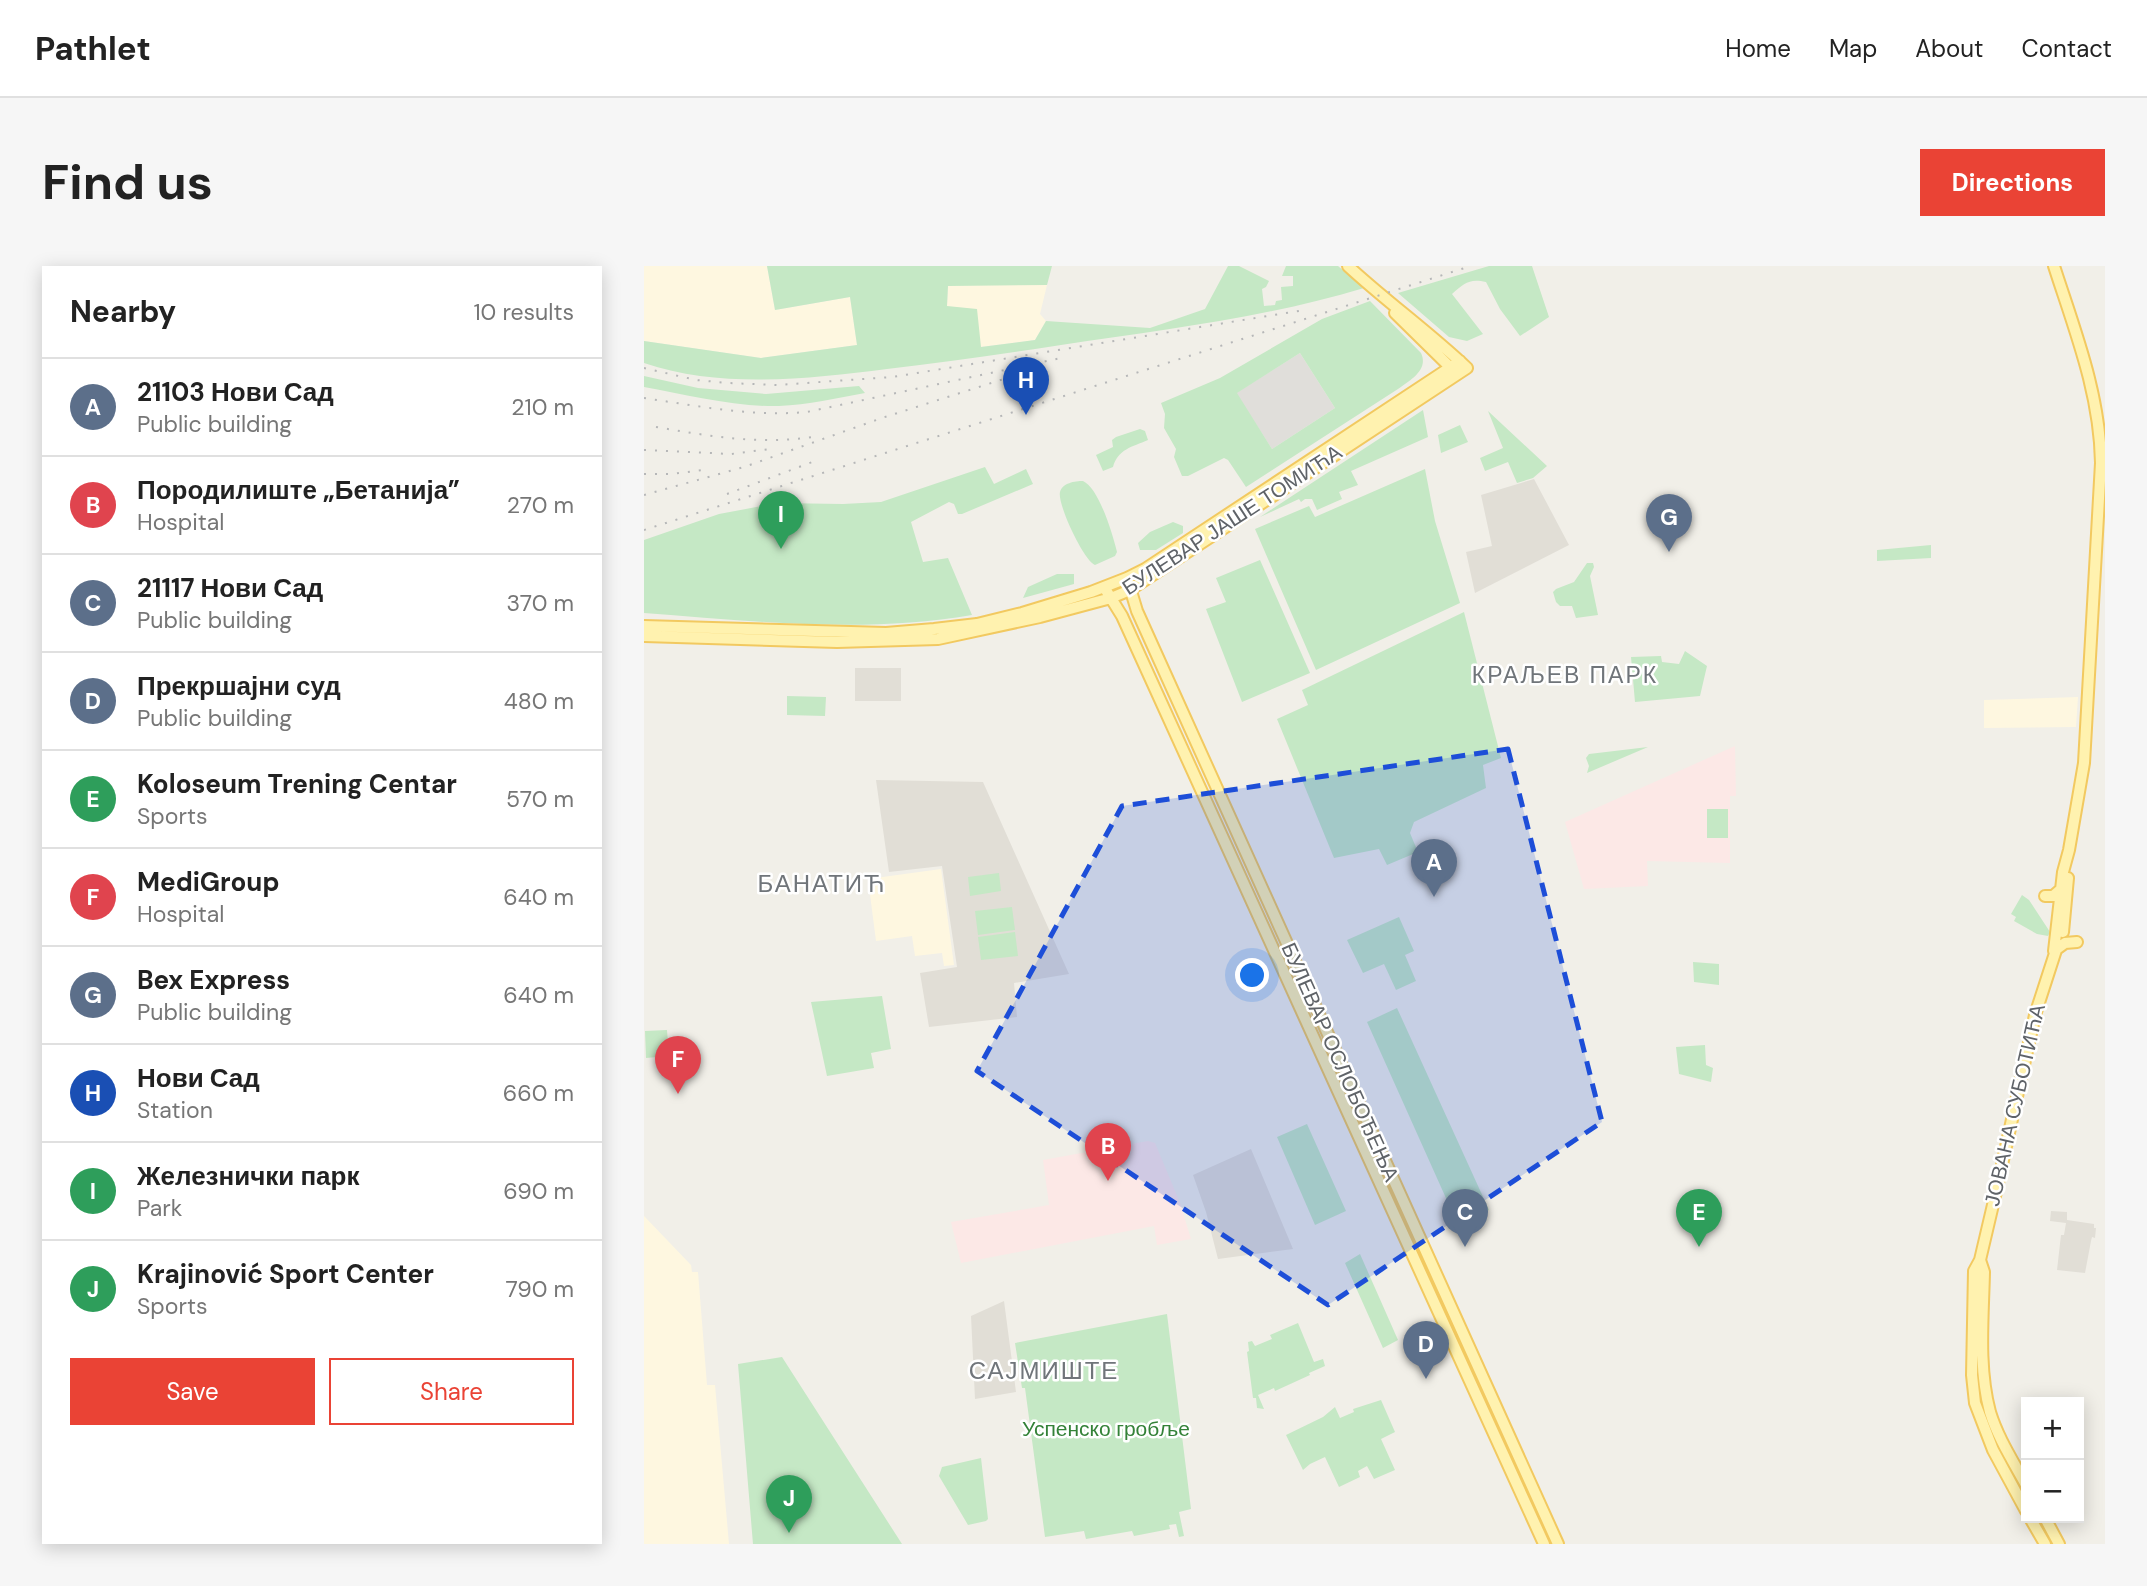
<!DOCTYPE html>
<html lang="en">
<head>
<meta charset="utf-8">
<style>
  body { margin:0; font-family:"DM Sans",sans-serif; background:#f6f6f6; color:#222 }
  .controls { position:absolute; right:21px; bottom:21px; display:grid; overflow:hidden; border-radius:0px; box-shadow:0 4px 18px #0003 }
  .controls button { width:63px; height:63px; display:grid; place-items:center; padding:0; border:0; border-bottom:2px solid #e0e0e0; background:#fff; color:#222; font:35px sans-serif }
  .you { position:absolute; left:609px; top:710px; width:24px; height:24px; margin:-18px; border:5px solid #fff; border-radius:50%; background:#1a73e8; box-shadow:0 0 0 10px #1a73e833 }
  .badge { display:grid; place-items:center; width:46px; height:46px; border-radius:50%; background:#ea4335; color:#fff; font-size:23px; font-weight:700 }
  .pin { position:absolute; translate:-50% -58px; filter:drop-shadow(0 2px 4px #0008) }
  .pin::after { content:''; position:absolute; top:37px; width:24px; height:21px; background:inherit; clip-path:polygon(0 0,100% 0,50% 100%) }
  .list { margin:0; padding:0; list-style:none }
  h2 { display:flex; justify-content:space-between; align-items:center; height:91px; margin:0; padding:0 28px; font-size:30px }
  h2 small { font-size:23px; font-weight:400; color:#767676 }
  .list li { display:grid; grid-template-columns:46px 1fr auto; gap:21px; align-items:center; box-sizing:border-box; height:98px; padding:0 28px; border-top:2px solid #e0e0e0 }
  .list b { display:block; font-size:26px; white-space:nowrap }
  .list p { margin:0; font-size:23px; white-space:nowrap; color:#767676 }
  .list em { font-size:23px; font-style:normal; color:#767676 }
  .actions { display:flex; gap:14px; padding:21px 28px }
  .actions a { flex:1; padding:16px 0; border:2px solid #ea4335; border-radius:0px; text-align:center; font-size:24px; color:#ea4335 }
  .actions .main { background:#ea4335; color:#fff }
  .map { position:relative; flex:none; width:1461px; height:1278px; overflow:hidden; border-radius:0px }
  header { display:flex; align-items:center; gap:42px; box-sizing:border-box; height:98px; padding:0 35px; background:#fff; border-bottom:2px solid #e0e0e0 }
  header strong { font-size:33px }
  nav { display:flex; gap:38px; margin-inline-start:auto; font-size:24px }
  .intro { display:flex; align-items:center; justify-content:space-between; box-sizing:border-box; height:168px; padding:0 42px }
  h1 { margin:0; font-size:49px }
  .button { padding:18px 32px; border-radius:0px; background:#ea4335; color:#fff; font-size:24px; font-weight:700 }
  main { display:flex; gap:42px; padding:0 42px }
  aside { flex:1; background:#fff; border-radius:0px; box-shadow:0 4px 18px #0003 }
  .map>svg:first-child { display:block }
  .commercial { fill:#fef7e0 }
  .industrial { fill:#e0deda }
  .education { fill:#e1ded6 }
  .medical { fill:#fce8e6 }
  .green { fill:#c5e8c5; fill-rule:evenodd }
  .lines { fill:none; stroke-linecap:round; stroke-linejoin:round }
  .major-casing { stroke:#f2c960; stroke-width:14 }
  .major { stroke:#fff2af; stroke-width:10 }
  .rail { stroke:#b6b7b8; stroke-width:2; stroke-dasharray:2 9; stroke-linecap:butt }
  .marked { fill:#1d4ed8; fill-opacity:0.2; stroke:#1d4ed8; stroke-width:5; stroke-dasharray:14 9; stroke-linejoin:round }
  .labels { text-anchor:middle; stroke-width:5; stroke-linejoin:round; paint-order:stroke }
  .street-label { font-size:21px; fill:#5f6368; stroke:#fff }
  .park-label { font-size:21px; fill:#348238; stroke:#fff }
  .neighbourhood-label { font-size:23px; letter-spacing:2px; fill:#70757a; stroke:#fff }
  .quarter-label { font-size:24px; letter-spacing:2px; fill:#70757a; stroke:#fff }
</style>
</head>
<body>
<header>
<strong>Pathlet</strong>
<nav><a>Home</a><a>Map</a><a>About</a><a>Contact</a></nav>
</header>
<div class="intro"><h1>Find us</h1><a class="button">Directions</a></div>
<main>
<aside>
<h2>Nearby<small>10 results</small></h2>
<ul class="list">
<li><span class="badge" style="background:#5c6f8a">A</span><div><b>21103 Нови Сад</b><p>Public building</p></div><em>210 m</em></li>
<li><span class="badge" style="background:#e0444e">B</span><div><b>Породилиште „Бетанија”</b><p>Hospital</p></div><em>270 m</em></li>
<li><span class="badge" style="background:#5c6f8a">C</span><div><b>21117 Нови Сад</b><p>Public building</p></div><em>370 m</em></li>
<li><span class="badge" style="background:#5c6f8a">D</span><div><b>Прекршајни суд</b><p>Public building</p></div><em>480 m</em></li>
<li><span class="badge" style="background:#2e9e5b">E</span><div><b>Koloseum Trening Centar</b><p>Sports</p></div><em>570 m</em></li>
<li><span class="badge" style="background:#e0444e">F</span><div><b>MediGroup</b><p>Hospital</p></div><em>640 m</em></li>
<li><span class="badge" style="background:#5c6f8a">G</span><div><b>Bex Express</b><p>Public building</p></div><em>640 m</em></li>
<li><span class="badge" style="background:#1a4fb4">H</span><div><b>Нови Сад</b><p>Station</p></div><em>660 m</em></li>
<li><span class="badge" style="background:#2e9e5b">I</span><div><b>Железнички парк</b><p>Park</p></div><em>690 m</em></li>
<li><span class="badge" style="background:#2e9e5b">J</span><div><b>Krajinović Sport Center</b><p>Sports</p></div><em>790 m</em></li>
</ul>
<div class="actions"><a class="main">Save</a><a>Share</a></div>
</aside>
<div class="map">
<svg width="1461" height="1278" viewBox="0 0 1461 1278">
  <rect width="100%" height="100%" fill="#f1efe8"/>
  <path class="commercial" d="M0,0h123l8,44 75,-13 7,48 -96,13 -117,-17z
    M304,19h99l-7,29 6,7 -11,19 -55,7 -33,-41z
    M1434,431l-2,30 -92,1v-28z
    M297,603l13,96 -10,1 -2,-13 -27,3 -3,-20 -36,5 -8,-62z
    M0,950l47,49 1,7h6l9,113h8l14,159h-85z"/>
  <path class="industrial" d="M656,87l35,55 -63,41 -36,-56z"/>
  <path class="education" d="M890,213l35,66 -94,48 -9,-41 26,-6 -11,-51z
    M211,402h46v33h-46z
    M232,514l107,2 86,192 -55,9 3,34 -88,10 -9,-54 37,-6 -15,-101 -53,6z
    M607,883l42,100 -75,10 -12,-47 -13,-37z
    M1407,945l16,1v8l27,4v4h2l-1,10 -3,-1 -1,4 -6,32 -28,-3 4,-35h3l2,-12 -16,-2z
    M360,1035l12,91 -41,7 -4,-83z"/>
  <path class="medical" d="M1091,480l1,50h-6v67l-83,-2 1,25 -64,3 -19,-67z
    M504,875l7,2 25,60 11,36 -34,6 -3,-19 -193,37 -10,-41 98,-17 -6,-45z"/>
  <path class="green" d="M123,0h285l-5,19 -99,1 -1,20 30,3 4,38 54,-7 11,-19 104,7 55,-19 23,-43h11l30,15 -3,6 -4,2 2,17 11,-1 1,-4 6,-1 -1,-13 12,-1v-10h-11l4,-10h52l26,22c-99,30 -202,42 -303,57 -58,9 -116,17 -174,24 -80,10 -166,20 -243,-6v-22l117,17 96,-13 -7,-48 -75,13z
    M845,0h43l17,51 -29,19 -20,-27 -14,-27c-16,-4 -22,1 -34,12l31,40 -16,7 -18,-4 -51,-44z
    M726,35l51,52c8,17 -11,27 -23,36l-152,98 -18,-27 -4,-2 -36,18h-6l-8,-19 2,-8 -12,-21 1,-14 -4,-11 59,-25 102,-59zM656,87l35,55 -63,41 -35,-56z
    M0,110l54,12 68,6 93,-8 6,7c-28,5 -57,12 -86,13 -45,1 -91,-11 -135,-19z
    M779,144l5,27 -77,34 7,14 -19,7 3,7 -25,11 -5,-11h-7l-4,3 -2,-3 -39,18z
    M844,145l59,55 -14,12 -16,5 -9,-21 -23,9 -5,-13 23,-10z
    M816,159l8,17 -27,11 -3,-18z
    M496,163l5,2 3,9c-16,7 -30,9 -35,27l-10,4 -7,-16 17,-8 -1,-7 4,-3z
    M341,201l9,17 32,-15 7,15 -71,30h-4l-4,-10 -5,-2 -38,20 12,40 25,-4 24,57c-108,19 -220,6 -328,-2v-73l75,-26 59,-11 65,1 38,-2z
    M781,203l10,52 25,82 -144,67 -61,-141 54,-23 6,11z
    M439,215c16,7 30,54 34,71l-2,4 -20,9c-11,-4 -38,-61 -35,-73 2,-9 15,-11 23,-11z
    M529,256l10,4v7l-27,17h-16l-2,-7 12,-11z
    M1287,279v13l-54,3v-11z
    M616,294l50,113 -68,29 -36,-93 20,-7 -10,-24z
    M943,297h6l1,4 -4,9 8,39 -22,3 -4,-12h-12l-4,-4 -3,-10 3,-3 18,-7z
    M413,308h17v10l-51,14 5,-11z
    M820,346l37,146 -18,7 3,23 -72,34 -4,11 8,19 -31,13 -8,-16 -45,9 -57,-139 31,-14 -6,-15z
    M1041,385l22,15 -7,30 -65,6 -4,-45 30,-1 1,6 17,2z
    M143,430l39,1 -1,19 -38,-1z
    M1004,481l-61,26 2,-7 -3,-8 3,-4z
    M1063,543h21v29h-21z
    M355,607l2,18 -31,5 -2,-19z
    M1378,629l7,5 21,32 -2,4 -11,-2 -23,-13 2,-4 -5,-3z
    M368,641l3,23 -37,5 -3,-24z
    M755,651l15,34 -9,4 11,26 -20,9 -12,-26 -21,9 -16,-33z
    M371,666l3,24 -37,4 -3,-23z
    M1049,696l26,2v21l-25,-3z
    M238,730l9,53 -20,4 3,15 -47,8 -16,-74z
    M753,742l92,202 -31,15 -91,-203z
    M23,764l2,26 -23,2 -1,-27z
    M1061,779l1,20 7,3 -2,14 -32,-8 -3,-27z
    M663,858l39,87 -31,14 -38,-88z
    M716,988l38,86 -15,8 -38,-85z
    M523,1048l24,195 -12,3 5,24 -5,1 -3,-13 -7,1 1,4 -36,7 -2,-5 -46,8 -2,-8 -39,6 -20,-149h-3l-7,-45z
    M654,1057l16,39 9,-3 2,7 -16,7 1,2 -35,16 -1,-3 -16,7 6,14 -7,-1 -1,-10h-3l-6,-46 2,-1 -1,-9 4,-1 3,5 17,-7 -2,-4z
    M138,1091l120,187h-149l-15,-180z
    M737,1134l14,32 -14,7 14,31 -21,9 -7,-13 -9,5 2,6 -21,10 -14,-30 -15,7 -7,6 -17,-35 37,-18 12,-10 5,11 14,-6 -1,-3z
    M337,1192l7,61 -2,2 -18,4 -29,-49 3,-9z"/>
  <g class="lines">
    <defs>
      <path id="major" d="M1410,0c21,65 46,128 47,197l-17,300 -15,87 -6,22 -9,79
        M751,47l58,57
        M483,312l10,33 421,933
        M460,321l18,29 422,928
        M0,360l242,7 48,-4 43,-5 45,-11 69,-21 36,-14 18,-9 315,-208
        M0,370l193,6 101,-3 102,-22 71,-19 19,-8 337,-222c-38,-36 -80,-66 -119,-102
        M1401,630h8l7,-6
        M1419,666l5,-54
        M1410,685l11,-8 12,-1
        M1336,994l4,12c-1,46 -6,95 6,140 8,26 23,49 36,73
        M1382,1245l-33,-61 -18,-47 -3,-28 2,-104 6,-11 16,-68 39,-177 22,-68
        M1386,1252l15,26
        M1401,1252l14,26"/>
    </defs>
    <use href="#major" class="major-casing"/>
    <use href="#major" class="major"/>
    <path class="rail" d="M0,102l52,12 32,3 49,2 115,-8 413,-67
      M0,132c54,8 108,19 163,14l254,-54
      M12,161c53,9 103,18 156,10
      M0,184l87,4 39,-5
      M0,208h27l32,-4
      M83,228l88,-33
      M0,229l100,-28 138,-49 128,-41
      M0,264l827,-264"/>
  </g>
  <path class="marked" d="M864,483l94,373 -274,183 -351,-234 145,-265z"/>
  <g class="labels">
    <g class="street-label">
      <text transform="translate(588 254) rotate(-33)" y="7">БУЛЕВАР ЈАШЕ ТОМИЋА</text>
      <text transform="translate(696 796) rotate(66)" y="7">БУЛЕВАР ОСЛОБОЂЕЊА</text>
      <text transform="translate(1371 839) rotate(-77)" y="7">ЈОВАНА СУБОТИЋА</text>
    </g>
    <g class="park-label">
      <text x="462" y="1170">Успенско гробље</text>
    </g>
    <g class="neighbourhood-label">
      <text x="921" y="417">КРАЉЕВ ПАРК</text>
    </g>
    <g class="quarter-label">
      <text x="178" y="626">БАНАТИЋ</text>
      <text x="400" y="1113">САЈМИШТЕ</text>
    </g>
  </g>
</svg>
<div class="controls">
<button>+</button>
<button>−</button>
</div>
<div class="you"></div>
<div class="pin badge" style="left:790px;top:631px;background:#5c6f8a">A</div>
<div class="pin badge" style="left:464px;top:915px;background:#e0444e">B</div>
<div class="pin badge" style="left:821px;top:981px;background:#5c6f8a">C</div>
<div class="pin badge" style="left:782px;top:1113px;background:#5c6f8a">D</div>
<div class="pin badge" style="left:1055px;top:981px;background:#2e9e5b">E</div>
<div class="pin badge" style="left:34px;top:828px;background:#e0444e">F</div>
<div class="pin badge" style="left:1025px;top:286px;background:#5c6f8a">G</div>
<div class="pin badge" style="left:382px;top:149px;background:#1a4fb4">H</div>
<div class="pin badge" style="left:137px;top:283px;background:#2e9e5b">I</div>
<div class="pin badge" style="left:145px;top:1267px;background:#2e9e5b">J</div>
</div>
</main>
</body>
</html>
